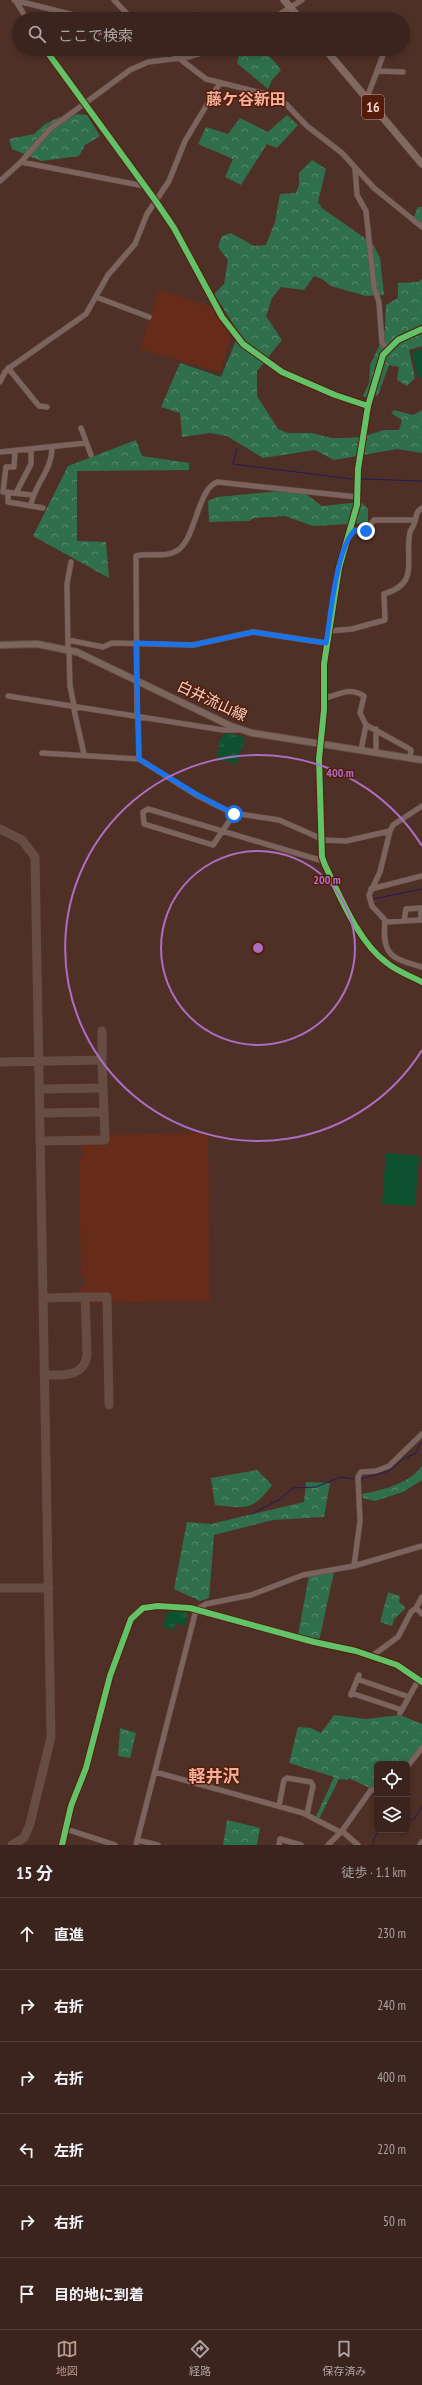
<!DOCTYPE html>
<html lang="ja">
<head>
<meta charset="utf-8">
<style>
  body { margin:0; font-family:"PT Sans Narrow","Noto Sans JP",sans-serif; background:#46302a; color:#f1f3f6 }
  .controls { position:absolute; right:12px; bottom:12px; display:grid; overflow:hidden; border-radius:6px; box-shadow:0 2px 6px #0003 }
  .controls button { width:36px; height:36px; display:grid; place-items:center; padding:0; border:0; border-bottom:1px solid #54413b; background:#3b241d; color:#f1f3f6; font:20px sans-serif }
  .stop { position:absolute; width:12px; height:12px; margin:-9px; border:3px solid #1a73e8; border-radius:50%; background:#fff }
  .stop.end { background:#1a73e8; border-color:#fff; box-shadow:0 1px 4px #0008 }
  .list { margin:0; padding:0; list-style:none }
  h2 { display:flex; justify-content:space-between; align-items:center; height:52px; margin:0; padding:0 16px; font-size:17px }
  h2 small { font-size:13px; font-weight:400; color:#aca4a4 }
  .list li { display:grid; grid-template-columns:26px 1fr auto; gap:12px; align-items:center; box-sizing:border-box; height:72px; padding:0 16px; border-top:1px solid #54413b }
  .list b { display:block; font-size:15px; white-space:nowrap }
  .list em { font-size:13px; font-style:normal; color:#aca4a4 }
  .icon { flex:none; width:22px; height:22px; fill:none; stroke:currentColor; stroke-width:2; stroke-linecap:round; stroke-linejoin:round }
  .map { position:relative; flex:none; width:422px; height:1845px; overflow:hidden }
  .search { position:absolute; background:#3b241d; box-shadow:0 2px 6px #0003; left:12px; right:12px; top:12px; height:44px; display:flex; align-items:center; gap:10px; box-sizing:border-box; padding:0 14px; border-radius:22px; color:#aca4a4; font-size:15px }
  .sheet { height:484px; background:#3b241d }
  nav { display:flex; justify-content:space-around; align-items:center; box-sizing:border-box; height:56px; border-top:1px solid #54413b; background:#3b241d; font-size:11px; color:#aca4a4 }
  nav a { display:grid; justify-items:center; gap:2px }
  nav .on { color:#bc998e }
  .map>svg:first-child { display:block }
  .built { fill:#672c19 }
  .green { fill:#0c5231 }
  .forest { fill:url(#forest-crowns) }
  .park { fill:url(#park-tufts) }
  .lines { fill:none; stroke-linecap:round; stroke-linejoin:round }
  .stream { stroke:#22195c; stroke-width:1 }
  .taxiway { stroke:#674c44; stroke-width:9 }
  .minor-casing { stroke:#694e46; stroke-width:6 }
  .major-casing { stroke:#694e46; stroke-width:8 }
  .highway-casing { stroke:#694e46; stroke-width:8 }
  .minor { stroke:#7b645d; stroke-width:5 }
  .major { stroke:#7c655d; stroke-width:6 }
  .highway { stroke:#816962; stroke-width:7 }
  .cycleway-casing { stroke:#541d0b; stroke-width:8 }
  .cycleway { stroke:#61c268; stroke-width:6 }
  .route { stroke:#1a73e8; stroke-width:5 }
  .ring { fill:none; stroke:#ac6ec2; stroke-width:2 }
  .labels { text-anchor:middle; stroke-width:3; stroke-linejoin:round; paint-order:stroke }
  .shield { fill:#541d0b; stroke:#c59b8e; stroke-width:1 }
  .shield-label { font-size:14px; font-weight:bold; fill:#f6d1c6 }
  .street-label { font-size:15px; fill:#f6d1c6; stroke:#541d0b }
  .neighbourhood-label { font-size:16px; font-weight:bold; fill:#f4ae99; stroke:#541d0b }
  .quarter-label { font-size:17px; font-weight:bold; fill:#f4ae99; stroke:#541d0b }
  .centre { fill:#ac6ec2; stroke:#541d0b; stroke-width:2 }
  .ring-label { font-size:12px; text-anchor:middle; font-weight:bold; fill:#ac6ec2; stroke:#541d0b; stroke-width:3; stroke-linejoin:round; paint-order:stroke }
</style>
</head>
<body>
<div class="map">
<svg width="422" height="1845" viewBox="0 0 422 1845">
  <defs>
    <pattern id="forest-crowns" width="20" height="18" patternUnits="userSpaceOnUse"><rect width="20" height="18" fill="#306f4b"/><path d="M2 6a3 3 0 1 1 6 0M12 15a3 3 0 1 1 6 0" fill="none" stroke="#59896c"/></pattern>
    <pattern id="park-tufts" width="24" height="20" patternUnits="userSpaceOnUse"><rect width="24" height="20" fill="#0c5231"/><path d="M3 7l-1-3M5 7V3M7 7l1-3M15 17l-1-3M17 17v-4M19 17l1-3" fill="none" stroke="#306a4d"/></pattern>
  </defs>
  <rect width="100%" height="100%" fill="#4f3027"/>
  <path class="built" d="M159,290l52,17 20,30 -11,35 -80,-23z
    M208,1133l2,168 -131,2 -1,-11 7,-9v-5h-4l-2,-121h5l-3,-7v-15z"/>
  <path class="green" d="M422,349v29l-4,-1 -6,-25z
    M386,1153l33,3 -4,50 -33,-2z"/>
  <path class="forest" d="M240,49c21,0 28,3 41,21l-9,10 -4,9 -31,-26z
    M76,114l11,1 13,21 -15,9 -6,11 -38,5 -29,-12 -3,-10 25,-5 11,-10 15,-7 8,2z
    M287,115l11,10 -21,23 -10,-4 -26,41 -16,-8 8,-18 -35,-15 8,-17 22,7 12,-16 28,14z
    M312,160l14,9 -8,33 4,6 51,36 7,14 4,37 -18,1 -35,-10 -9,-7 -8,-3 -10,14 -23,-3 -9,11 -6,18 16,24 -25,31v25l21,33 10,4h24l19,5h15l16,-1 22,-7h15l3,-10 -11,-7 3,-3 19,5 9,-5v43l-25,-4 -63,11 -19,-10 -52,8 -36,-22 -17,-3 -28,4 -2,-24 -19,-6 19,-44 41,14 18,-44 -25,-39 10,-10 4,-24 -10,-13 4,-11 9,-3 23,13 12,-1 9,-23 5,-28 16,-1 3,-8v-12z
    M418,207h4v17l-9,-5z
    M422,279v67l-13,4 6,28 -8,8 -10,-6 2,-13 -10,-2 -11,30 -9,4 -6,-3 6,-13 1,-18 13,-27 -1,-5 3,-3 1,-25 12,-7v-15l20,-1z
    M136,440l6,16 47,7v7l-112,1v70l29,1 3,36 -76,-42 35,-70z
    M299,489l23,17 39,-4 7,7v14l-55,3 -28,-10 -31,2 -5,3 -40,1 -1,-21 10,-4z
    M422,1466v14l-19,12 -28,9 -12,-3 -1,-4c20,-4 47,-10 60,-28z
    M257,1470l15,15c-20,27 -26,23 -57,20l-4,-27z
    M306,1482l24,1 -6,34 -51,3 -59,15 -5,63 -9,3 -26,-12 13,-67 24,2 93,-22z
    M334,1572l-15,69 -21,-6 11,-59z
    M388,1592l12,4 -1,6 7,6 -12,11 -2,7 -12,-4z
    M334,1715l32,4 34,-4 22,9v22l-15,18h-30v23l-5,2 -23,-11 -1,2 -9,-1 -20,40 -3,-2 18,-40 -45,-14 9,-36 13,1 10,5z
    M120,1728l16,5 -6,25 -12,-2z
    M227,1820l33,8 -3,17h-34z"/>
  <path class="park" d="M226,733l19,4 -8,27 -20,-5 3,-20z
    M171,1610l17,3 -3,13 -9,-3 -3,7 -10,-3 4,-15 4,1z"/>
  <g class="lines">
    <path class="stream" d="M237,449l-4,15 119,15
      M362,479l60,2
      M373,899l49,-10
      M361,1479l28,-8 14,-12 13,-6 3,-8 3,-2
      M252,1514l28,-15 13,-11 23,-1 25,-10 13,2
      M407,1821l7,-2 8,-13
      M373,1845l1,-7 6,-8"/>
    <path class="taxiway" d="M0,829l22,11 13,17 16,880 -21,87 -6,14 -12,7
      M102,1031v29
      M0,1062l102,-2 3,80 -65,1
      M40,1089l63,-1
      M40,1113l64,-1
      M85,1297h22l2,108
      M43,1298l42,-1 2,58c-3,23 -26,20 -43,20
      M0,1588h49"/>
    <defs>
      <path id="minor" d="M14,0l76,19
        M15,0l12,19
        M114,0l18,19
        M190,19l3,-4
        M272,19l30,-19
        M45,49l110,151 19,28 48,89 21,27 39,28 53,23 33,11
        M167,49l39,30 60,15 20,10 21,22 35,27 32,35 48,39
        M378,71l25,1
        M368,95l17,-45
        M21,162l123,24
        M355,168l2,27 9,16 8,76 5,15 3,41 6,6
        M0,181l21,-19 29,-33 80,-59 18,-8 40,-5 27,-8
        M96,297l53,20
        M422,329l-24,11 -15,15 -15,51 -10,63 -1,36 -18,63 -15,96v46l-5,49 3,98 3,8c15,31 33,77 62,98 10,8 23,13 35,19
        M8,368l31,38 8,1
        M0,382l5,-10 7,-6 74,-52 22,-39 27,-31 12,-30 22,-33 16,-40 35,-58
        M81,428l10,27
        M15,451l-1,16h-8l-3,25 29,3
        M0,452l86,-9
        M8,492v10l35,6
        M16,493l15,-29v-15
        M31,505c3,-20 22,-36 21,-58
        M348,537l7,-7 9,4 10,-14h41
        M328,631l24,-2 33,-9 -1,-26c37,-11 20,-34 26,-62 1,-3 3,-5 4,-8 3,-7 1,-12 8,-16
        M68,640l35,7 9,-4 81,2 60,-13 73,11
        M68,649l-1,-65 4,-22
        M69,649l1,37 4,19
        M8,696l215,34h17
        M324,698c16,-3 24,-12 40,-2l-4,17 6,12 42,23 3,2 -1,8
        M73,705l11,49
        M137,716l-1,-160c13,-4 29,3 42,-6 18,-12 19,-60 39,-68l140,15
        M138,716l1,43 57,36 36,18 47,7 43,19
        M361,750l5,-25
        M42,753l97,6
        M376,753v-24
        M422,806l-29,19 -3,6 -10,41 -11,23 3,11 13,14c-3,35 5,38 37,47
        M234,814l-21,31 -69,-21 -1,-12 5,-3 175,52
        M322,840l24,1 44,-10
        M371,889l51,-13
        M385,922l36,-2v-12l-15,1 -2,12
        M354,1566l6,-45 -2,-44 3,-5 15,-1 13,-5 33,-32
        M416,1608l6,6
        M372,1656l26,-19 13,-25 5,-4 6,-11
        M357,1679l52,18
        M351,1693l51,17
        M351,1695l8,-20
        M400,1713l19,-34
        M407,1767l15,-19
        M155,1772l148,41 37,19
        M279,1806l5,-26 3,-2 24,4 2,4 -6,28
        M66,1829l49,16
        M342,1831l16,14
        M137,1840l21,5
        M62,1845l9,-39 15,-38 24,-92 21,-57 12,-11 15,-2 32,2 124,34 42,9 41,14 25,17
        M136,1845l60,-235 10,-6 45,-9 52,-20 51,-9 68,-20
        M279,1845l1,-6 21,6
        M328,1845l14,-14 29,-41 6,-1
        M420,1845l2,-3"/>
      <path id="major" d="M0,645l37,-1 40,8 154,74 21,7 170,27"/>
      <path id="highway" d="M284,0l16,19
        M325,49l97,115"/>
    </defs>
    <use href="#minor" class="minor-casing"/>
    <use href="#major" class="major-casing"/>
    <use href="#highway" class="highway-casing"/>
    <use href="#minor" class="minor"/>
    <use href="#major" class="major"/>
    <use href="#highway" class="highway"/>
    <defs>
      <path id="cycleway" d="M45,49l110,151 19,28 48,89 21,27 39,28 53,23 33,11
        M422,329l-24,11 -15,15 -15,51 -10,63 -1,36 -18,63 -15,96v46l-5,49 3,98 3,8c15,31 33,77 62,98 10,8 23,13 35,19
        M62,1845l9,-39 15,-38 24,-92 21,-57 12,-11 15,-2 32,2 124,34 42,9 41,14 25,17"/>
    </defs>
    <use href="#cycleway" class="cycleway-casing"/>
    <use href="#cycleway" class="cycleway"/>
  </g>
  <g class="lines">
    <path class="route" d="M234,814l-38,-20 -57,-35 -3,-116 57,2 60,-13 73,11c5,-28 10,-95 29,-113l9,4 2,-3"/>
  </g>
  <g class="ring">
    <circle cx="258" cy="948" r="97"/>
    <path d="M422 1050A193 193 0 1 1 422 846"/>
  </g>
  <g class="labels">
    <rect class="shield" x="362" y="95" width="22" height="24" rx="3"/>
    <g class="shield-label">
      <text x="373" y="112">16</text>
    </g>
    <g class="street-label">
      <text transform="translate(212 701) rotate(25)" y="5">白井流山線</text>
    </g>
    <g class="neighbourhood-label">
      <text x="246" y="105">藤ケ谷新田</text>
    </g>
    <g class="quarter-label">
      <text x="214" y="1782">軽井沢</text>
    </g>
  </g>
  <circle cx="258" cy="948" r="6" class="centre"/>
  <g class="ring-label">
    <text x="340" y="777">400 m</text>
    <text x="327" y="884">200 m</text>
  </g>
</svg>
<div class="controls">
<button><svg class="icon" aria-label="locate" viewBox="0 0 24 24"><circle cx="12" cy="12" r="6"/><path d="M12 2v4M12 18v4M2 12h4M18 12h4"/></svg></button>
<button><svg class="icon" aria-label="layers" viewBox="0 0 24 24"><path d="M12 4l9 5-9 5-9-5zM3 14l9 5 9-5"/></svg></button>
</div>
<div class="stop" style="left:234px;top:814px"></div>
<div class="stop end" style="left:366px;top:531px"></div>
<div class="search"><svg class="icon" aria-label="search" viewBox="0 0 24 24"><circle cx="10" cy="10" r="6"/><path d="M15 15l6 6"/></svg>ここで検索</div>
</div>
<section class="sheet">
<h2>15 分<small>徒歩 · 1.1 km</small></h2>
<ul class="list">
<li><svg class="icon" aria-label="ahead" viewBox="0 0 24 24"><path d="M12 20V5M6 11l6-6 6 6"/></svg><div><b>直進</b></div><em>230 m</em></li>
<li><svg class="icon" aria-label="right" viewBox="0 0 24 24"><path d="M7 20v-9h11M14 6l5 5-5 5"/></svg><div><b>右折</b></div><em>240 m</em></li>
<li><svg class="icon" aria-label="right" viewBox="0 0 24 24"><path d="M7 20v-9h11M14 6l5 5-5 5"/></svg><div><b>右折</b></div><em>400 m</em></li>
<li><svg class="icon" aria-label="left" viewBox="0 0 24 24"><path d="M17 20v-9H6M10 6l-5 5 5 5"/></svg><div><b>左折</b></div><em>220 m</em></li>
<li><svg class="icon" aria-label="right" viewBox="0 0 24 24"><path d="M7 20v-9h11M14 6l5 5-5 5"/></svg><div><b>右折</b></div><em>50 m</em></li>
<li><svg class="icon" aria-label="arrive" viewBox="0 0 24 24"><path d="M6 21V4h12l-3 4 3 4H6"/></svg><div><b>目的地に到着</b></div></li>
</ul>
</section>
<nav>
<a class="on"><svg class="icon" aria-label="map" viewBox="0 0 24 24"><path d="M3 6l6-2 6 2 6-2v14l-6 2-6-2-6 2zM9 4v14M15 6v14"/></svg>地図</a>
<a><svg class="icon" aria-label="directions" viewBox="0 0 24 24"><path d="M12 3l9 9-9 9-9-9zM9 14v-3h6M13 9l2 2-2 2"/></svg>経路</a>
<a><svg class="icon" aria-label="saved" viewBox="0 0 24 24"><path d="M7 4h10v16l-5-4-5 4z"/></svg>保存済み</a>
</nav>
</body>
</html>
